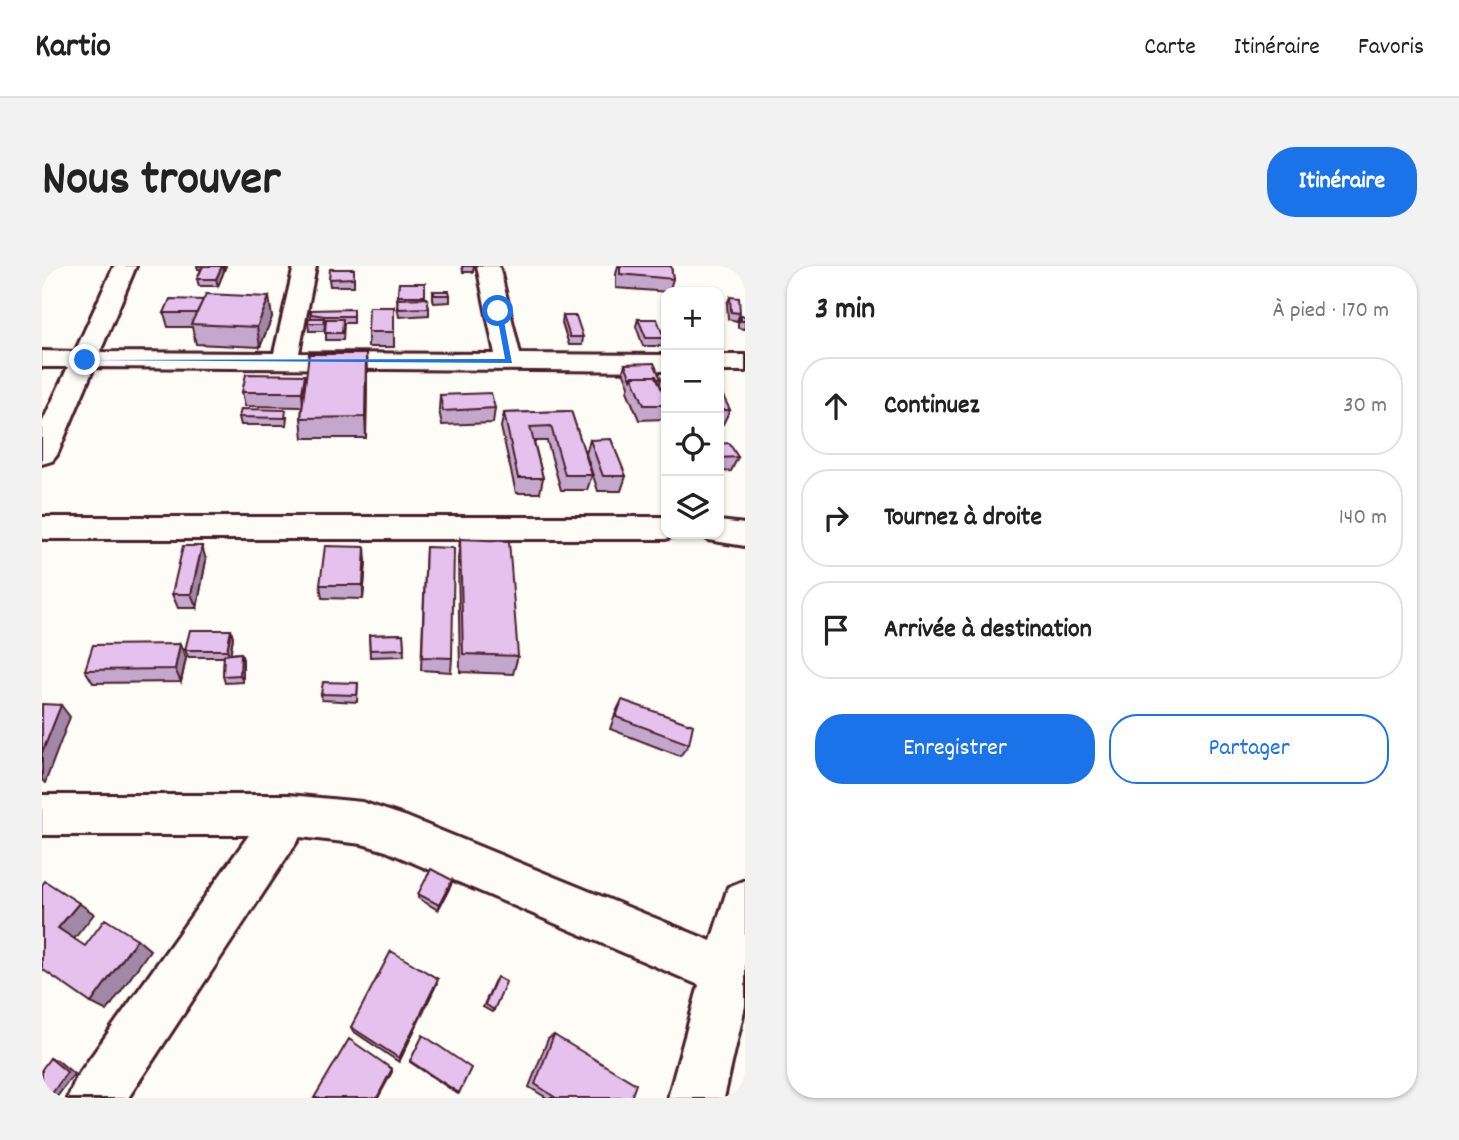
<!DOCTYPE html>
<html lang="fr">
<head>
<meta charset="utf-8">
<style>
  body { margin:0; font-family:Dekko,sans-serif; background:#f2f2f2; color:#222 }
  .controls { position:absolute; right:21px; top:21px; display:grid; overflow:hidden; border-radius:14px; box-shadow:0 2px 5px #0004 }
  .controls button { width:63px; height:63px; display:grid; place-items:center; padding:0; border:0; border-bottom:2px solid #e0e0e0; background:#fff; color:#222; font:35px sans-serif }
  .stop { position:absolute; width:21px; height:21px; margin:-16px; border:5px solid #1a73e8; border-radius:50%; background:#fff }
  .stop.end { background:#1a73e8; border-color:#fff; box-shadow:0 2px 7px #0008 }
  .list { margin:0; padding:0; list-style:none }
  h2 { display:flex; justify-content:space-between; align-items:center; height:91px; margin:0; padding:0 28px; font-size:30px }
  h2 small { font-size:23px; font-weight:400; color:#767676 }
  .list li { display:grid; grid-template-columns:46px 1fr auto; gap:21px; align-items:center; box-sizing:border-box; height:98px; margin:0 14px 14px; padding:0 14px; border:2px solid #e0e0e0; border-radius:28px }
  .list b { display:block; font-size:26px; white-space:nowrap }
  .list em { font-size:23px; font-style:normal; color:#767676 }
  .actions { display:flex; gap:14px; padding:21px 28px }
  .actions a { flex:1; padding:16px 0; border:2px solid #1a73e8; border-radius:28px; text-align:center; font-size:24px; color:#1a73e8 }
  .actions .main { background:#1a73e8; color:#fff }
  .icon { flex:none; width:38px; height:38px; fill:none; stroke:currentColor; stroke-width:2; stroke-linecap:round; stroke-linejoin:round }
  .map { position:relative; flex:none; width:703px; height:832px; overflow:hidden; border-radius:28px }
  header { display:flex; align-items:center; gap:42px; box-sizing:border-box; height:98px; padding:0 35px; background:#fff; border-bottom:2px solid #e0e0e0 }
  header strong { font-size:33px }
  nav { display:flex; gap:38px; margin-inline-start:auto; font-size:24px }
  .intro { display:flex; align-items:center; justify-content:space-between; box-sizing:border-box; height:168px; padding:0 42px }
  h1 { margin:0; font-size:49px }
  .button { padding:18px 32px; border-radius:28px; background:#1a73e8; color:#fff; font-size:24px; font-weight:700 }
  main { display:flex; gap:42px; padding:0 42px }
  aside { flex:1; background:#fff; border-radius:28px; box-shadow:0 2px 5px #0004 }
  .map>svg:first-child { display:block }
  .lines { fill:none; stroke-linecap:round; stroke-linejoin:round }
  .minor-casing { stroke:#4a1f2b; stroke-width:6 }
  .minor { fill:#fdfcf7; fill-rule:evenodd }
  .wall { fill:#c4a7cc; stroke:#4a1f2b; stroke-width:2 }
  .shaded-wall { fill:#a088a6; stroke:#4a1f2b; stroke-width:2 }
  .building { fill:#e4c2ed; stroke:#4a1f2b; stroke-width:2 }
  .route { fill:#1a73e8 }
</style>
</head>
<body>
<header>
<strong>Kartio</strong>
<nav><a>Carte</a><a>Itinéraire</a><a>Favoris</a></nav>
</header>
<div class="intro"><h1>Nous trouver</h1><a class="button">Itinéraire</a></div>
<main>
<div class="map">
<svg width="703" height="832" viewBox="0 0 703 832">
  <rect width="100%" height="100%" fill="#fdfcf7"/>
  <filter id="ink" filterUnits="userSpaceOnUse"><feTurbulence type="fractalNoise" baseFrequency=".0143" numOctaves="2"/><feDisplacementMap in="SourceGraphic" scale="14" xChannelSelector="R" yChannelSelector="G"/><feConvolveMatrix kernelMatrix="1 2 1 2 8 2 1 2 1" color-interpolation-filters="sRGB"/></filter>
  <g filter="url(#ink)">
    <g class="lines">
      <defs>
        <path id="minor" d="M72,0h22l-36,86 174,1 20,-87h22l-17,87 196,1 -18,-88h22l21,88 146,1v16l-572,-4 -37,88 -5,6 -10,3v-41l26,-56h-26v-16l33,1z
          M677,89h26v16h-26z
          M0,251h624v17h13l-13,5h-624z
          M677,255l26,3v22l-37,-6 -4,-6h15z
          M0,529h247l73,7 45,15 304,124 17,-54 17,-7v126l-21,92h-56l31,-113 -313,-134 -24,-7 -62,-7 -172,261h-60l8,-20 173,-243h-207z"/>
      </defs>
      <use href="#minor" class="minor-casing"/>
      <use href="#minor" class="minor"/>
    </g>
    <path class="wall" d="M155,0h29l-8,20h-19l-2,-7 4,-10h-3z
      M420,0h12l-1,6h-10z
      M576,0h53l2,13 -4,13 -53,-4v-14z
      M700,0h3v11l-4,-7z
      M312,3v17h-24l-1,-7z
      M357,17h26v15l4,10v7l-30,2 -2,-11z
      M391,25l17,4v7l-16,1 -1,-4z
      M688,31l10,16 -3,8 -9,-2 -1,-15z
      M161,34l69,17 -12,30 -64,-3 -4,-17h-24l-4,-14z
      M352,41v40h-26v-15z
      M311,43v14h-9l-1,17h-17v-16l-1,-1 -1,8h-15l-1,-8 3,-5v-4z
      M521,50l20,21 -1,8h-13l-7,-22z
      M699,50h4v13l-7,-1v-5z
      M596,53l26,19 -2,8h-19l-7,-20z
      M324,88l1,21 -1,63h-63l-2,-20 1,-11 -57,-1 -3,-14 63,-17v5z
      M583,98l36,15 -1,5 2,5h4v24l-2,6 -25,1 -12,-29 2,-5 -6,-15z
      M677,126l11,18 -7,14h-4z
      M398,129l55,13 -2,15 -51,2 -3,-15z
      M529,145l21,64 -5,15h-26l-14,-49h-13l9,37 -3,15h-24l-15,-66 3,-14z
      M197,151h48l-1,8h-45z
      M548,174l36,36 -5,15h-23l-12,-37z
      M677,178l19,13 -7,14 -12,1z
      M418,273l58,117 -5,18 -53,-2 -2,-113z
      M384,281l26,111 -1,14 -30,-2z
      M164,294l-9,48h-19l-6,-14z
      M324,295l-3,38 -41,-1 -2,-13z
      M189,364l2,7 -3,17 11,-1 2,7v22l-18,1 -2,-7 1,-19h-36l-3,-7z
      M361,368l1,22 -34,1 -1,-22z
      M144,392l-5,24 -88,1 -8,-13z
      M316,417l-1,19 -35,-2 -1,-6z
      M580,434l67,44 -9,12 -70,-27 6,-17z
      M410,614l-1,5 -13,25 -20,-12v-4z
      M453,714l-1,30 -2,2 -9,-5z
      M394,719l-37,77 -46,-31 -2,-4z
      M512,769l77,63h-84l-18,-11 19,-48z
      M368,795l49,32 -1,1 -48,-32z"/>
    <path class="shaded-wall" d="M180,0h1l1,5 -6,15 -2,-7z
      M227,31l3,20 -12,30 -3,-20z
      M324,88l1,21 -1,63 -1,-21z
      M263,109l1,14 -3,18 -1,-15z
      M160,280l4,14 -9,48 -6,-14z
      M323,281l1,14 -3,38v-14z
      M189,364l2,7 -3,20 -3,-7z
      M138,378l6,14 -5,24 -6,-13z
      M199,387l2,7v22l-3,-7z
      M19,439l9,12 -25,66 -3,-3v-27z
      M410,614l-1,5 -13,25 1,-5z
      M37,637l15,11 -20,25 -16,-11z
      M95,673l13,11 -43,61 -16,-8z
      M396,713l-2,6 -37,77v-4z
      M8,792l7,2 17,14 -18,24h-7z
      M350,803v3l-14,26h-1z"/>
    <path class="building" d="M161,0h19l-6,13h-19z
      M578,0h51l2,13 -53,-5z
      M288,3h24v9l-25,1z
      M357,17h26v13h-27z
      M391,25h16l1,4h-15z
      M164,28l63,3 -12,30 -66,-3z
      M688,31l9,1 1,15 -9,-1z
      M385,32l2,10 -30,1 -2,-10z
      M128,33l33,1 -6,13h-33z
      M327,41h25v25h-26z
      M311,43v7h-28l-14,-2v-4z
      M521,50h13l7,21h-13z
      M699,50h4v5h-4z
      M267,52h15v5h-16z
      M284,53h17l-1,14h-17z
      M596,53h19l7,19h-18z
      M267,88h57l-1,63 -64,1z
      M612,97l7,16h-4l-1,-3h-24l-1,3 -6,-15z
      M204,108l59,1 -3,17h-60z
      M590,110h24l10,23v6h-22z
      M677,126h2l9,18h-11z
      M449,127l4,15 -52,3 -3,-16z
      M199,143l45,1 -1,8 -46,-1z
      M529,145l21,64h-27l-14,-49 -21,1 13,51h-25l-14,-65z
      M569,173l15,37h-23l-13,-36z
      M687,177l9,14 -19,1v-14z
      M418,273l49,2 9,115 -55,-2z
      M141,280h19l-11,48h-19z
      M283,280l40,1 -2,38h-43z
      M384,281l28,1 -2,110 -30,-1z
      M148,364h41l-4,20h-42z
      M361,368l1,15 -34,1 -1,-15z
      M138,378l-5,25 -90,1 8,-25z
      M199,387l-1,22 -17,1 1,-21z
      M281,416l35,1 -1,12 -36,-1z
      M580,434l71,25 -4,19 -73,-27z
      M0,438l19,1 -19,48z
      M389,603l21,11 -13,25 -21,-11z
      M3,615l34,22 -21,25 27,18 20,-27 32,20 -46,64 -49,-34v-84z
      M349,685l47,28 -39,79 -48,-31z
      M455,711l9,5 -12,28 -9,-6z
      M381,769l48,33 -12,25 -49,-32z
      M512,769l82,49 -5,14h-75l-21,-14z
      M307,773l43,30 -15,29h-63z
      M8,792l17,14 -18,26h-7v-29z"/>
  </g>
  <path class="route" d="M454,44l6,1 10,52 -431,-3 424,-1z"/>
</svg>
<div class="controls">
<button>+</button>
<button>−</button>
<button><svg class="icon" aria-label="locate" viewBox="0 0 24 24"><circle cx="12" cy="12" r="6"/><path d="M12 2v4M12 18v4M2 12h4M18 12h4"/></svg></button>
<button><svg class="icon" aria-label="layers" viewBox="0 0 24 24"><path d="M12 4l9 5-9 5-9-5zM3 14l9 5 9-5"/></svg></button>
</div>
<div class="stop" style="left:456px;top:45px"></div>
<div class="stop end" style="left:43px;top:94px"></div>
</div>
<aside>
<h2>3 min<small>À pied · 170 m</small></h2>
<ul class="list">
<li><svg class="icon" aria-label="ahead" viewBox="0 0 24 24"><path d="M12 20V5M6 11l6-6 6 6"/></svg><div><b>Continuez</b></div><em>30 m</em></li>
<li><svg class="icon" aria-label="right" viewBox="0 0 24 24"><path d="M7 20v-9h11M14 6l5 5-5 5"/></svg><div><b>Tournez à droite</b></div><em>140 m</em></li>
<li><svg class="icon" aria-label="arrive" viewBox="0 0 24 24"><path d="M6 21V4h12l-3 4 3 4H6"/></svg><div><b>Arrivée à destination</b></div></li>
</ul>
<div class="actions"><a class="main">Enregistrer</a><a>Partager</a></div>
</aside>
</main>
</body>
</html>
